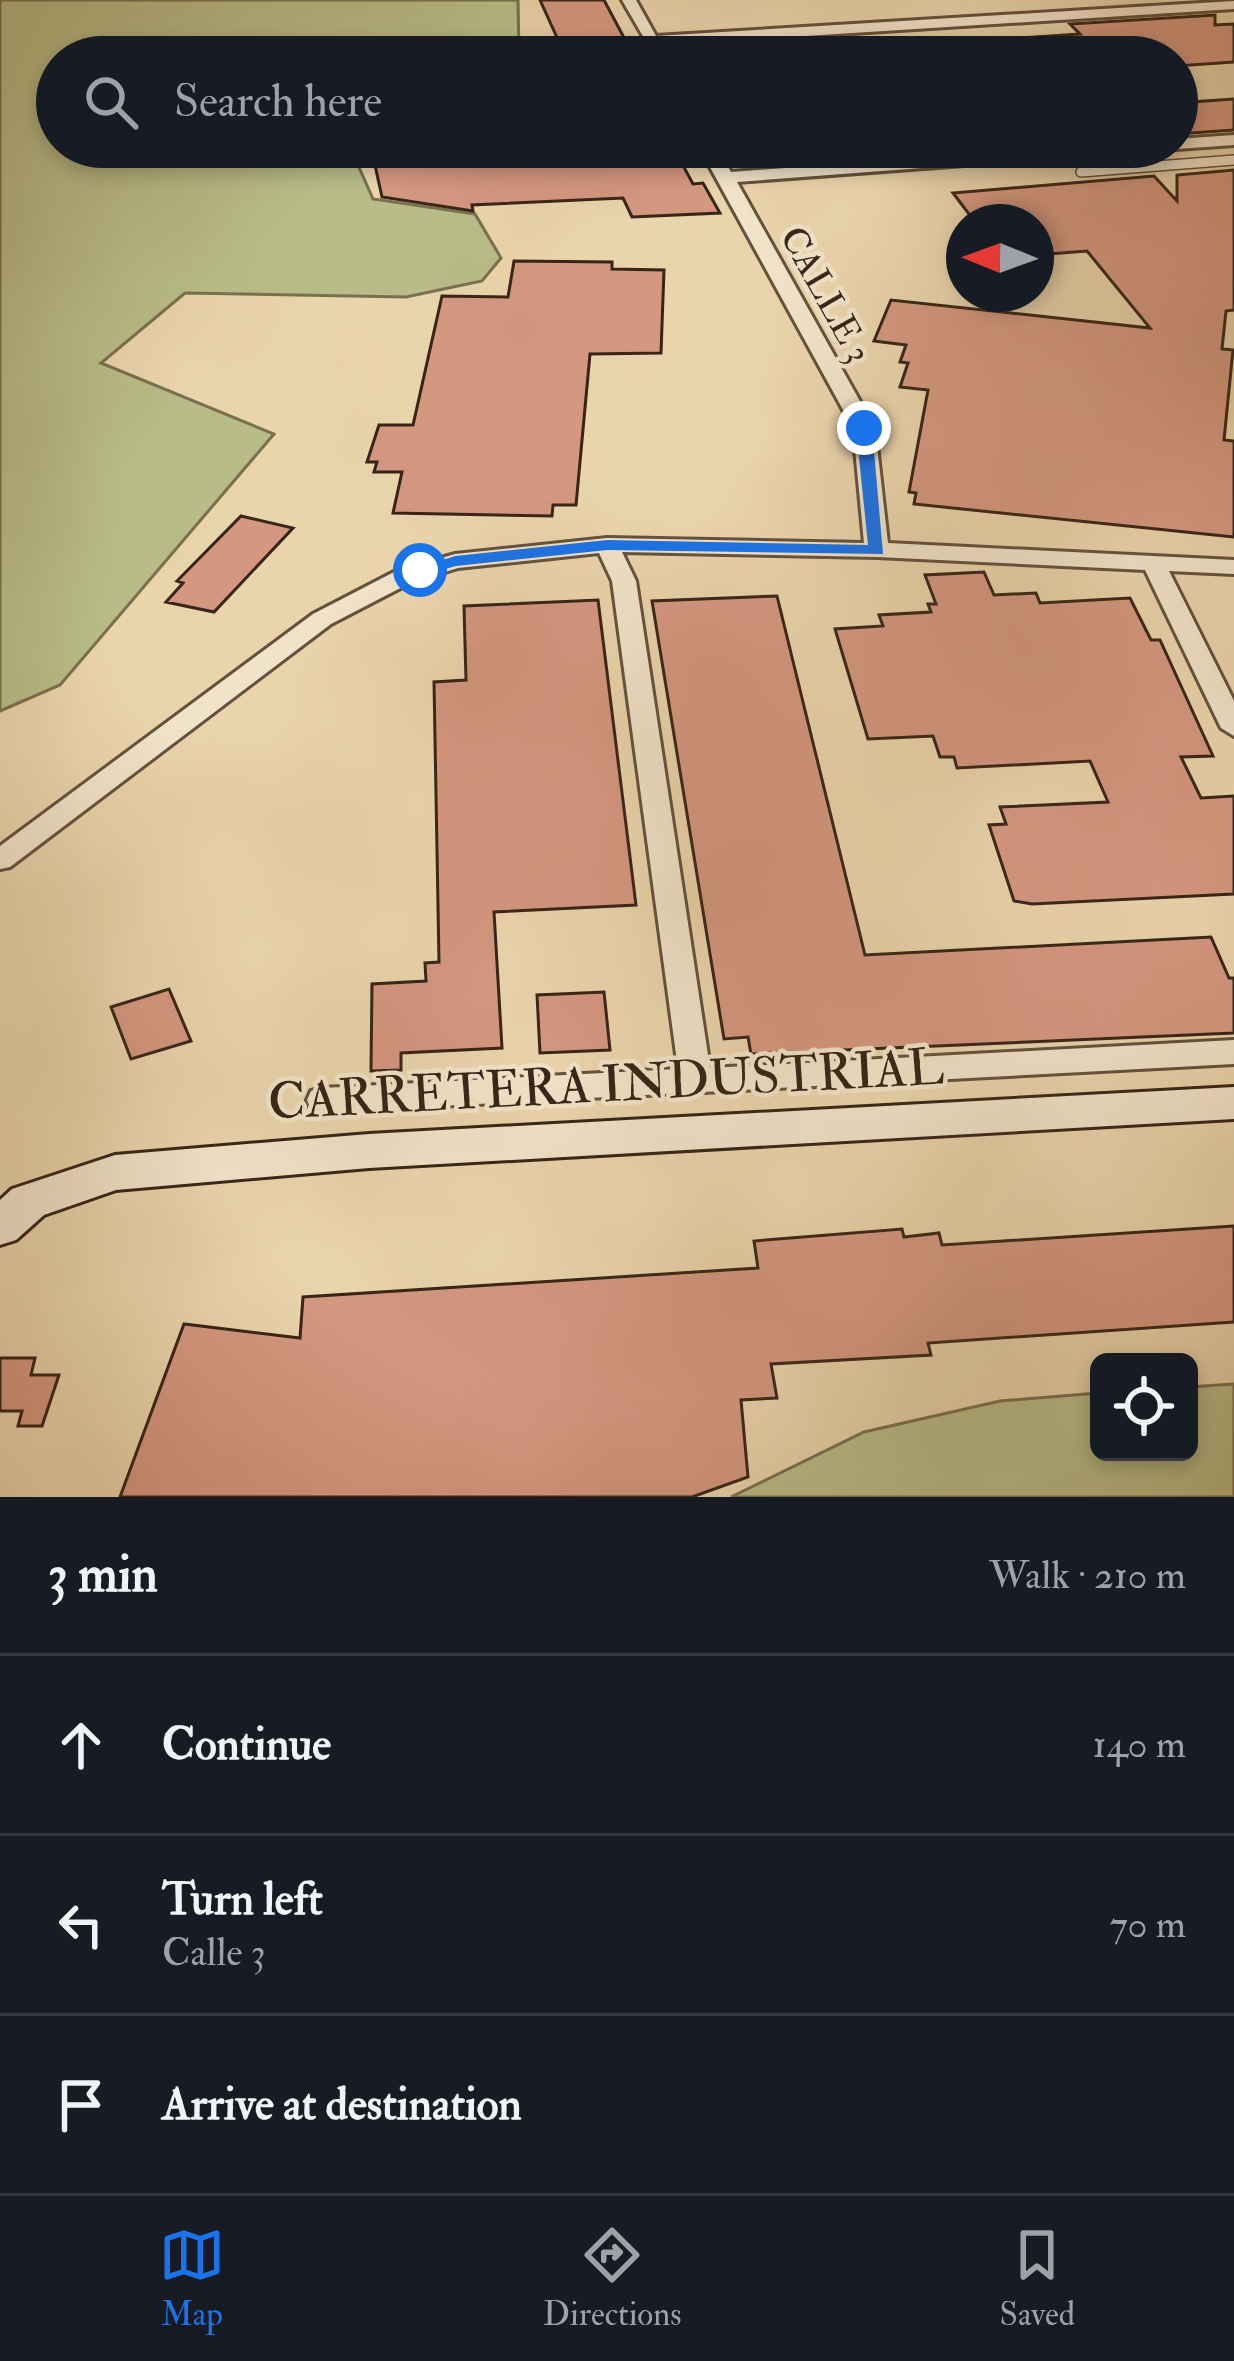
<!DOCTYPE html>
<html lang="en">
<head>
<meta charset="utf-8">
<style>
  body { margin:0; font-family:"IM FELL Double Pica",serif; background:#20242c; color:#f1f3f6 }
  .controls { position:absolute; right:36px; bottom:36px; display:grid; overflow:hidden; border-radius:18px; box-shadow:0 6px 18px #0003 }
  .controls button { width:108px; height:108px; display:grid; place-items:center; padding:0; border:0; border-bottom:3px solid #363941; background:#171b24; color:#f1f3f6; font:60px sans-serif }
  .compass { position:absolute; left:946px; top:204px; width:108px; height:108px; border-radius:50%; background:#171b24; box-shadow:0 6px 18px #0003; rotate:271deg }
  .stop { position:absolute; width:36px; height:36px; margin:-27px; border:9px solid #1a73e8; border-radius:50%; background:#fff }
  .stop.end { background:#1a73e8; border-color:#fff; box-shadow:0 3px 12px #0008 }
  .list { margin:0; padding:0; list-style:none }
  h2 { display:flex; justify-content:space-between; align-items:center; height:156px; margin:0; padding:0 48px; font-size:51px }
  h2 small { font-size:39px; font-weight:400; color:#9ea1a6 }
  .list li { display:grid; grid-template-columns:78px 1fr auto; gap:36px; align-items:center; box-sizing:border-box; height:180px; padding:0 48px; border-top:3px solid #363941 }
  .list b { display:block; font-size:45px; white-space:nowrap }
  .list p { margin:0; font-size:39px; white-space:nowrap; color:#9ea1a6 }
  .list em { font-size:39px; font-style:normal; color:#9ea1a6 }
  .icon { flex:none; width:66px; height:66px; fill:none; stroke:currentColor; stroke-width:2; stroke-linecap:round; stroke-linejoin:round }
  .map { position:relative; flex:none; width:1234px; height:1497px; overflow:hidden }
  .search { position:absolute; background:#171b24; box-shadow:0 6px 18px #0003; left:36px; right:36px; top:36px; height:132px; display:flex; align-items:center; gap:30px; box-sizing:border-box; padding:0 42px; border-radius:66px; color:#9ea1a6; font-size:45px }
  .sheet { height:696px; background:#171b24 }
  nav { display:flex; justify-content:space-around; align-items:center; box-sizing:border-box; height:168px; border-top:3px solid #363941; background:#171b24; font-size:33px; color:#9ea1a6 }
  nav a { display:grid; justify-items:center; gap:6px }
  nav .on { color:#1a73e8 }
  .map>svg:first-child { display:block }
  .green { fill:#b8bc88; stroke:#787050; stroke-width:3 }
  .building { fill:#d49780; stroke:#372518; stroke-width:3 }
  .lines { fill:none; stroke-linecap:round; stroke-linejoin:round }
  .lane-casing { stroke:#64513d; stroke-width:12 }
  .street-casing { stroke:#64513d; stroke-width:6 }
  .secondary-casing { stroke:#372518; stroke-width:6 }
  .lane { stroke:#f1e3c9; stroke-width:9 }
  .street { fill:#f1e3c9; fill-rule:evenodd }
  .secondary { fill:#f1e3c9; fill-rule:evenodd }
  .route { fill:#1a73e8 }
  .labels { text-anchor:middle; stroke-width:9; stroke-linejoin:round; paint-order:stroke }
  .far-street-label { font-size:36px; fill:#372518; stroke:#f1e3c9 }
  .near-street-label { font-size:51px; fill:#372518; stroke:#f1e3c9 }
</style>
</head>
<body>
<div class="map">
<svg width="1234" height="1497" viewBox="0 0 1234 1497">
  <rect width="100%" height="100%" fill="#ead4ac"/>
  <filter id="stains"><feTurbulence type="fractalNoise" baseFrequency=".00167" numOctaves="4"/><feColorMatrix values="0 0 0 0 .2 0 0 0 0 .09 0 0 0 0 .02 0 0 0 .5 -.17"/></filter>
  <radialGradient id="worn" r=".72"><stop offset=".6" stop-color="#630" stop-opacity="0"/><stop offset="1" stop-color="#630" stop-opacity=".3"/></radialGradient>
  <path class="green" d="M0,0h518l1,53 -10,4h-452v90h293l23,52 102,15 26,44 -19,23 -76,16 -221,-4 -84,70 173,71 -214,251 -60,26z
    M1234,1384v113h-503l133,-65 136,-31 99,-8v59h90v-65z"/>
  <path class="building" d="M540,0h64l26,49 -66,4z
    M1215,15v10l19,-1v38l-57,4v-9h-156l-16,-18 75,-5 -10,-10z
    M1234,99v31l-57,4v-31z
    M371,147h302l20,37 10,-1 17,30 -88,4 -9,-19 -151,7 1,6 -91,-14z
    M1234,170v140l-8,1 -4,38 11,1 -9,90 10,1v96l-320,-33 2,-11 -7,-1 19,-102 -28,-3 8,-24 -8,-1 6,-17 -32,-4 17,-41 259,28 -63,-77 -51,4v-33h-61l-22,-29 201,-17 23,25v-26z
    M514,261l98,1v7l52,1 -3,83 -71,1 -14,151h-23l-1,11 -159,-3 9,-41h-28l3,-10h-10l12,-37h34l29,-129 66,1z
    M241,516l52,12 -79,84 -48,-10 17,-19 -6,-2z
    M984,572l10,23 42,-2 4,10 90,-5 21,42h9l53,116 -32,1 20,41 33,-2v98l-202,10 -18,-3 -25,-76 17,-1 -6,-17 108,-5 -18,-41 -133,7 -3,-11h-14l-7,-21 -65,3 -33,-110 48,-3 -4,-11 52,-3 -3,-8h8l-11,-29z
    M777,596l88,359 346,-18 18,41h5v55l-483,21 -3,-17 -24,2 -72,-438z
    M598,600l38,305 -142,7 8,136 -101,5v17l-30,1 1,-87 54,-3 -1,-18 14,-1 -5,-280 32,-2 -2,-74z
    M169,989l22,52 -60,18 -20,-52z
    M604,992l6,58 -70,3 -3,-58z
    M1234,1226v96l-306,21 3,12 -160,9 6,34 -36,2 7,77 -56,20h-572l64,-173 116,14 3,-41 455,-29 -4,-27 148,-12 2,8 35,-4 3,12z
    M0,1358h35l-4,17h28l-17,51h-24l4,-15h-22z"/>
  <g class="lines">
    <defs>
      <path id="lane" d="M1081,172l153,-12"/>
      <path id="street" d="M622,0h14l20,36 578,-35v8l-573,36 5,8 -11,4z
        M1234,135v10l-57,4 -6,-2h6v-8z
        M699,147h18l14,25 336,-25h78l-9,5 -399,30 138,246 13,115 346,17v14l-65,-3 65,130v35l-13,-8 -76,-158 -268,-13 -255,-5 14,29 74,487 524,-28v24l-911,48 -12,-3 -4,-9 4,-9 12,-3 355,-19 -66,-488 -13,-28 -141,15 -46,14 -81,42 -321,243 -10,2v-23l313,-232 81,-42 61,-18 152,-16 257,5 -11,-115z"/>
      <path id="secondary" d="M1234,1087v32l-865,49 -253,22 -72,25 -28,25 -16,5v-45l12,-11 103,-34 254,-21z"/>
    </defs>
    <use href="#lane" class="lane-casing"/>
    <use href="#street" class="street-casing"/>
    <use href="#secondary" class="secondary-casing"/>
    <use href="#lane" class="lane"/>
    <use href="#street" class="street"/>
    <use href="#secondary" class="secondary"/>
  </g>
  <path class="route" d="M864,423l8,5 11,126 -276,-4 -151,16 -36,10 -8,-6 43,-14 152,-16 261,5 -12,-117z"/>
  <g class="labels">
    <g class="far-street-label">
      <text transform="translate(827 294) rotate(61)" y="13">CALLE 3</text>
    </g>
    <g class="near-street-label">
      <text transform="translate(606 1083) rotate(-3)" y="18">CARRETERA INDUSTRIAL</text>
    </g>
  </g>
  <rect width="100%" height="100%" filter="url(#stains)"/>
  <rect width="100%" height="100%" fill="url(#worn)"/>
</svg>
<div class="controls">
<button><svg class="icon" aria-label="locate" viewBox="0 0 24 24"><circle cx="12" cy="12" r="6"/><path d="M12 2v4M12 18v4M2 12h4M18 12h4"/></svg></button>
</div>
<svg class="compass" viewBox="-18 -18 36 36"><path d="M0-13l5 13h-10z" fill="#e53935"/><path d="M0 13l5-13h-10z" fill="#9ea1a6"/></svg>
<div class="stop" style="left:420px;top:570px"></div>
<div class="stop end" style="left:864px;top:428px"></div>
<div class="search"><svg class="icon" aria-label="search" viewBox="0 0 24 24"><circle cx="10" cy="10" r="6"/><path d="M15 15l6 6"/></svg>Search here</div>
</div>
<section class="sheet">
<h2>3 min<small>Walk · 210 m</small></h2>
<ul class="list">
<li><svg class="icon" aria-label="ahead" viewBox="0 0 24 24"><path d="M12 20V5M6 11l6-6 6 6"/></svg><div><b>Continue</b></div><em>140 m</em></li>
<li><svg class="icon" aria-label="left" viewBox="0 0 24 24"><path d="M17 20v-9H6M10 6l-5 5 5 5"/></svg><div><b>Turn left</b><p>Calle 3</p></div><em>70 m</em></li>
<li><svg class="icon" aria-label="arrive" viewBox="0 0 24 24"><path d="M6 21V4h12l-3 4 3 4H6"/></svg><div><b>Arrive at destination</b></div></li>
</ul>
</section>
<nav>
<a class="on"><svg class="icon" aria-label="map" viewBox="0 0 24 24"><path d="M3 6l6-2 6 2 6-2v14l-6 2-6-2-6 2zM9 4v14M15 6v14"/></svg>Map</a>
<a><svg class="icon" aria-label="directions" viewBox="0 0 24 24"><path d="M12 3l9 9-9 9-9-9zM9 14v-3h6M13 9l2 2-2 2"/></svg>Directions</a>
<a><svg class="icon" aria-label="saved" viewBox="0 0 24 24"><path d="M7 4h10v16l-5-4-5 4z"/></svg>Saved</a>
</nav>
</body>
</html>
